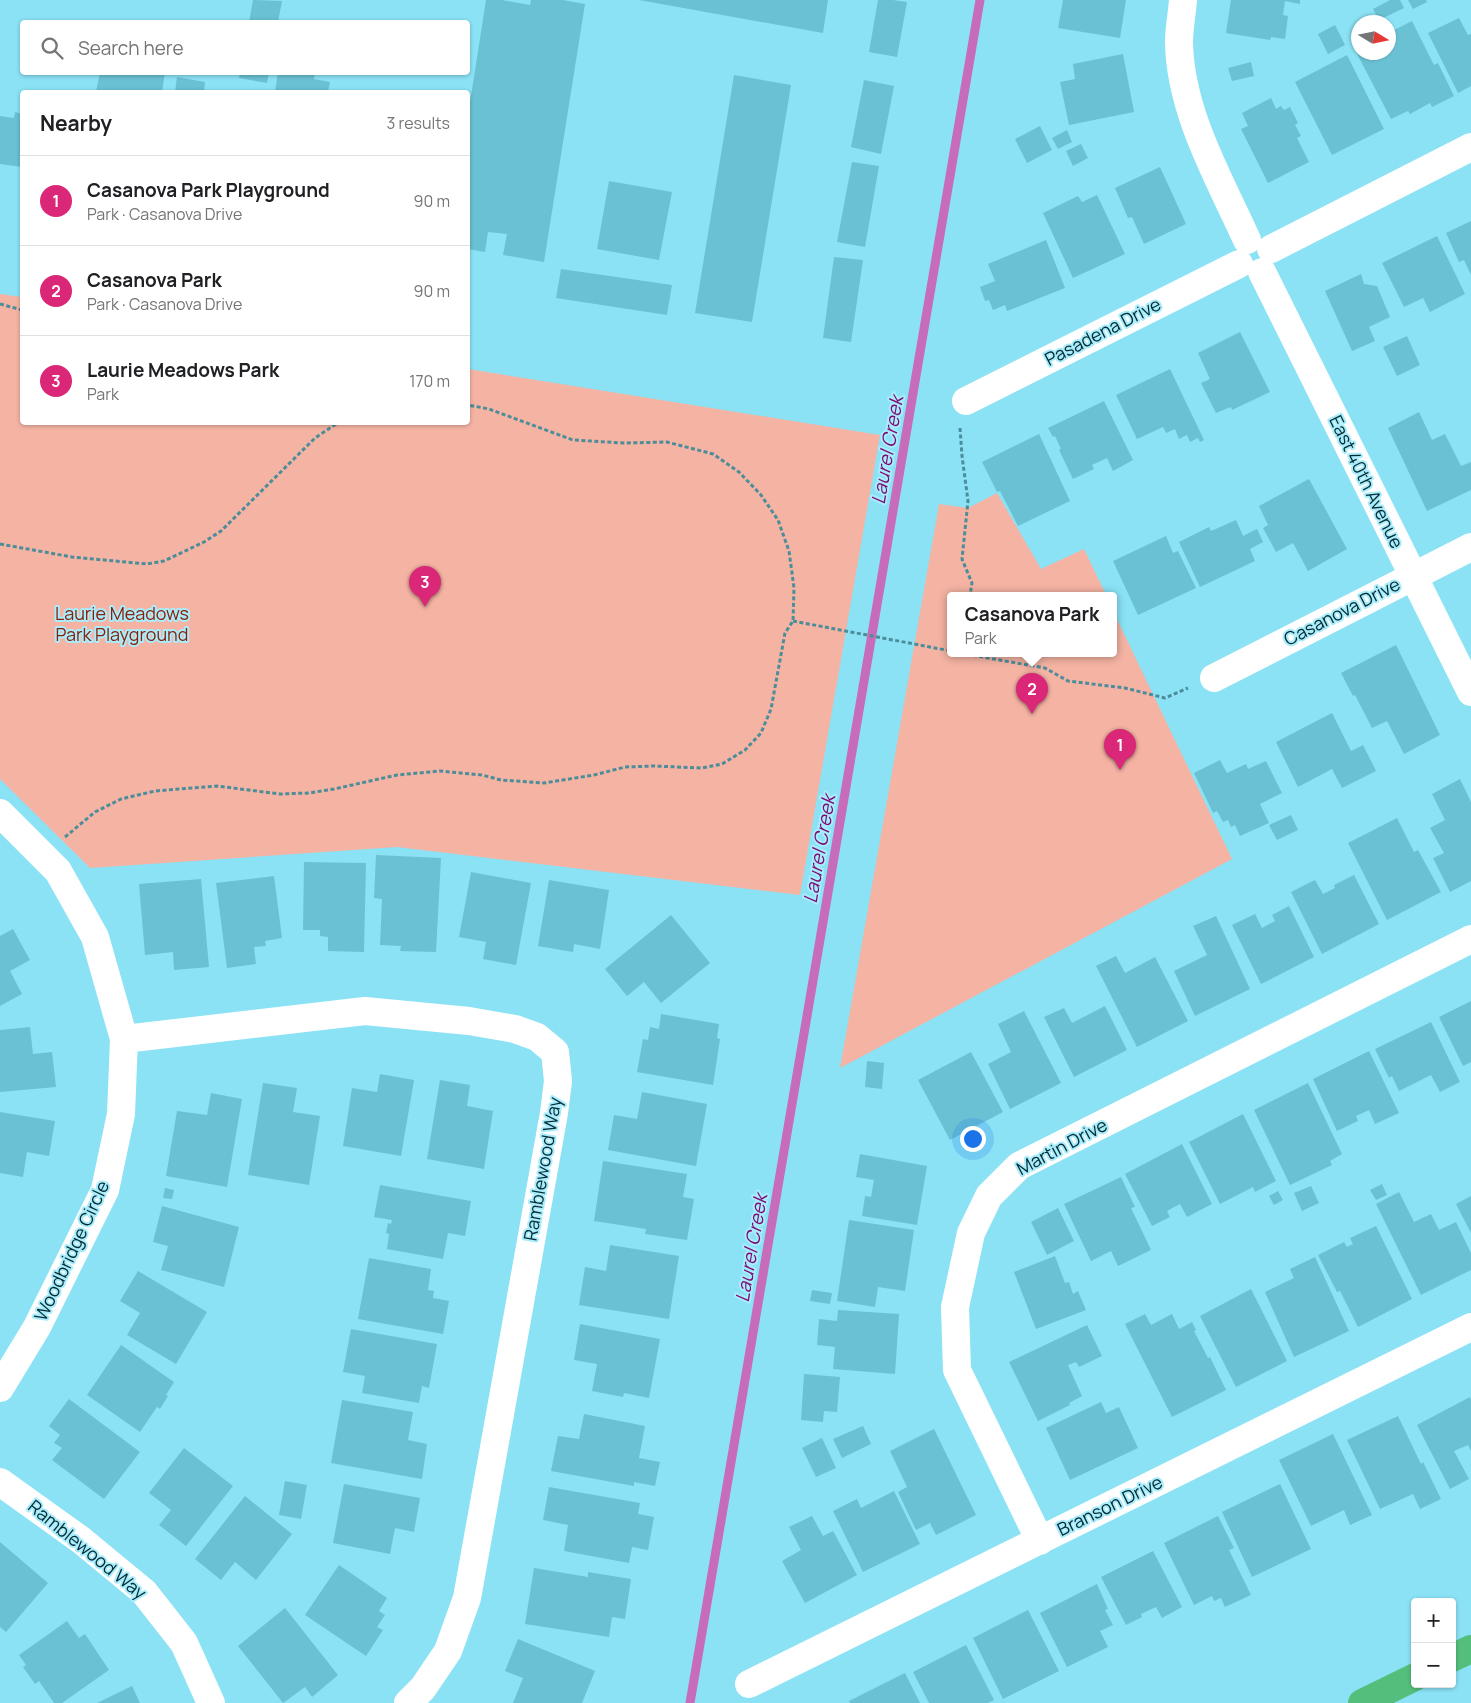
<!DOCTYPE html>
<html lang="en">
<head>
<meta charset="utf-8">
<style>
  body { margin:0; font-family:Manrope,sans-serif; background:#f2f2f2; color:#202124 }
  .controls { position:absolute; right:15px; bottom:15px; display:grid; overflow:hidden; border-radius:5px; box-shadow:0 1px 4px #0004 }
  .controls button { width:45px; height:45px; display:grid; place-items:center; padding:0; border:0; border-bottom:1px solid #e0e0e0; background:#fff; color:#202124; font:25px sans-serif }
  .compass { position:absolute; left:1351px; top:15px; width:45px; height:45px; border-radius:50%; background:#fff; box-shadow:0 1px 4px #0004; rotate:100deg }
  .you { position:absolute; left:972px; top:1138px; width:18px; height:18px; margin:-12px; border:4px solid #fff; border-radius:50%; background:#1a73e8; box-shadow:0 0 0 8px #1a73e833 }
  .badge { display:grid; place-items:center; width:32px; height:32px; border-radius:50%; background:#db2777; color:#fff; font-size:16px; font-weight:700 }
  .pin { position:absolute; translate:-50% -41px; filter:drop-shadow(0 1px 2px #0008) }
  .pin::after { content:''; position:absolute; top:26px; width:18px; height:15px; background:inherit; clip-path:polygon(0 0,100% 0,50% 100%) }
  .popup { position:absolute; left:947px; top:592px; width:170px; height:65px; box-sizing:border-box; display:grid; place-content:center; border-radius:5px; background:#fff; filter:drop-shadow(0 1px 4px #0005); font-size:16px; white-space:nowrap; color:#757577 }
  .popup b { font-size:19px; color:#202124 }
  .popup::after { content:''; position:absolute; left:50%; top:100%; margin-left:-10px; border:10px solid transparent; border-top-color:#fff }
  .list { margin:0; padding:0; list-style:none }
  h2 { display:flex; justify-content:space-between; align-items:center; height:65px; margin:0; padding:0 20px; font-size:21px }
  h2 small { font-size:16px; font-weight:400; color:#757577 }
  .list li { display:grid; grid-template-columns:32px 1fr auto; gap:15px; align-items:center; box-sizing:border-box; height:90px; padding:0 20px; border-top:1px solid #e0e0e0 }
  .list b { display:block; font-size:19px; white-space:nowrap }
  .list p { margin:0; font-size:16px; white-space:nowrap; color:#757577 }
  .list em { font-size:16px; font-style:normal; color:#757577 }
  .icon { flex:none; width:28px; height:28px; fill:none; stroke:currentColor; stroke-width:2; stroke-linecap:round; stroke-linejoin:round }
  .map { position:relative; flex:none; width:1471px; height:1703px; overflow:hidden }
  .search { position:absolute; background:#fff; box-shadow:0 1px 4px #0004; left:20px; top:20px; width:450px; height:55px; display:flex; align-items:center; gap:12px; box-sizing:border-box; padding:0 18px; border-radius:5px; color:#757577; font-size:19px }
  .panel { position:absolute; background:#fff; box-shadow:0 1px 4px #0004; left:20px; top:90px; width:450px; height:335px; border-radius:5px }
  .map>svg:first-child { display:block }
  .green { fill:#f5b3a3 }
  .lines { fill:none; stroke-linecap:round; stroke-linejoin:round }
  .stream { stroke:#c66cb8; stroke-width:9 }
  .building { fill:#6ac1d4 }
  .path { stroke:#4c8d9a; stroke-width:3; stroke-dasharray:4 2.5; stroke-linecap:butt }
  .minor { stroke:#fff; stroke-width:28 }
  .motorway { stroke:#54bf7c; stroke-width:28 }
  .labels { text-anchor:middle; stroke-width:4; stroke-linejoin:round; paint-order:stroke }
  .street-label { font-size:18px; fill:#032b32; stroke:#a9ecfc }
  .park-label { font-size:18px; fill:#89210a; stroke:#a9ecfc }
  .water-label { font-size:19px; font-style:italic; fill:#7f0a73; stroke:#a9ecfc }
</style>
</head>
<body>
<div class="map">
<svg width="1471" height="1703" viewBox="0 0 1471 1703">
  <rect width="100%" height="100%" fill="#8be2f5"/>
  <path class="green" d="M0,294l22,3v125h446v-53l412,66 -80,460 -403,-48 -307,21 -90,-89z
    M997,493l44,76 43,-20 22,46h-155v58h162v-42l119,248 -392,209 99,-564 29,4z"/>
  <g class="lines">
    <path class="stream" d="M690,1703l290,-1703"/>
  </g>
  <path class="building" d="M253,0l29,1 -4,21h-29z
    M486,0h16l28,5 1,-5h32l22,4 -41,258 -41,-7 4,-21 -19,-2 -3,20 -17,-3v-134z
    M639,0h189l-5,33z
    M878,0h15l14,2 -10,55 -28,-5z
    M1063,0h63l-6,38 -62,-10z
    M1231,0h69v4l-15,-3 -2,14 5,1 -3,23 -14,-2 -1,3 -44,-7z
    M1390,0h10l4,8 -25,12 -6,-11z
    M1408,0h18l1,2 -14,7z
    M1459,18l9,17 3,-1v52l-13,7 -30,-60z
    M1412,21l22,44 4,-2 16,33 -22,11 -2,-4 -20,11 -2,-3 -17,8 -36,-69 3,-2v4h30v-19z
    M1335,25l10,20 -17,9 -10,-20z
    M1123,54l11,58 -65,13 -9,-43 15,-3 -2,-15z
    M1347,55l37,74 -52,26 -37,-73z
    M1251,62l3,14 -22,5 -4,-13z
    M100,72l29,2v-2h36l-3,20h-66z
    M240,72h29l-2,11 -28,-5z
    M278,72h37l-1,7 16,3 -2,10h-53z
    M734,75l57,10 -39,237 -57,-9z
    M177,77l28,5 -1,10h-29z
    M864,80l30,6 -13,68 -30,-7z
    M1271,98l5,11 5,-3 3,4 6,-3 8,16 -3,2 6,11 -4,2 12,24 -41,21 -27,-54 7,-3 -6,-13z
    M15,112l7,2v53l-22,-3v-48l14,2z
    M1040,126l12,24 -25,13 -12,-24z
    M1067,130l5,12 -14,7 -6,-11z
    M1081,144l7,14 -15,8 -7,-15z
    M852,162l27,4 -14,81 -28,-5z
    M1160,167l26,57 -42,20 -12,-27 -4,1 -13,-30z
    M609,181l63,11 -13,68 -62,-11z
    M1097,195l28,59 -52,24 -30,-65 35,-17 4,6z
    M1471,221v54l-7,-15 -5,2 -13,-29z
    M1437,236l28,58 -35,18 -7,-14 -19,9 -22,-44z
    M1046,240l19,48 -58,23 -2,-6 -12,5 -4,-10 -4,1 -5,-14 15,-6 -7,-17z
    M834,257l29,3 -12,82 -28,-4z
    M561,269l111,16 -5,30 -111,-17z
    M1361,274l3,10 13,2 13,31 -21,10 6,14 -23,10 -27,-60z
    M1240,332l30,60 -38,18 -1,-3 -15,6 -15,-30 9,-4 -12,-26z
    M1407,336l13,29 -23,11 -14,-29z
    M1170,369l34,71 -4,2 -2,-4 -8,4 -3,-7 -8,4 -4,-10 -9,4 -3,-6 -26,12 -21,-44z
    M1104,401l29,59 -20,11 -6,-13 -15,7 2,4 -21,10 -14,-29 2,-1 -6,-13 -2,1 -5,-9z
    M1419,412l13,28 13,-6 16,32 10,-4v28l-44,21 -39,-83z
    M1039,434l31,67 -52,25 -18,-35 -3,1 -15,-30z
    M1309,479l38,70 -39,22 -15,-28 -17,9 -13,-24 5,-3 -9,-19z
    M1236,520l7,16 14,-7 6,13 -13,7 5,12 -55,26 -21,-45 30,-15 2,4z
    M1166,536l7,17 5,-2 18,37 -58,27 -25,-54z
    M1396,645l44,90 -36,19 -17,-33 -15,7 -17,-33 -2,1 -12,-23z
    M1332,713l19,38 12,-6 13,26 -34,17 -10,-19 -34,18 -22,-45z
    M1220,760l7,13 19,-9 2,5 18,-8 16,32 -22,11 9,19 -29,13 -5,-11 -4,2 -3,-7 -5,2 -6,-11 -4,2 -19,-40z
    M1460,779l11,23v79l-21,11 -17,-34 11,-5 -14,-25 15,-8 -13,-26z
    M1291,815l7,15 -21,10 -8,-15z
    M1397,818l17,34 4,-2 23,42 -54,28 -39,-77z
    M376,855l65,3 -5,94 -36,-1 1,-5 -21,-1 2,-46 -8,-1z
    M304,862l62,1 -2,89 -36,-1v-14l-8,-1v-6h-17z
    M471,872l60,11 -15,82 -33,-6 3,-17 -27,-5z
    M1354,875l25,49 -57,30 -31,-62 24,-12 8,14 12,-6 -1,-3z
    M274,876l8,62 -17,3 1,5 -12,1 2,17 -29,4 -11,-85z
    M201,879l8,88 -35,3 -1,-18 -28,3 -6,-71z
    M549,880l60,10 -9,59 -26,-5 -1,8 -35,-6z
    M1289,906l25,51 -53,27 -29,-59 23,-11 7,14 13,-7 -3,-6z
    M671,915l39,48 -49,40 -17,-21 -17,14 -22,-27z
    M1216,916l34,73 -55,27 -21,-45 33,-16 -14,-29z
    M13,929l17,31 -20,11 12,23 -22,12v-70z
    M1116,956l9,17 30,-16 33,64 -51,26 -41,-81z
    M1471,1001v61l-8,4 -24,-49z
    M1105,1006l22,44 -53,27 -30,-60 20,-9 8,15z
    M1024,1011l37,72 -51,26 -22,-45 23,-12 -13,-28z
    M661,1014l58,10 -2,14 3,1 -7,46 -76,-13 6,-33 5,1 2,-13 9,2z
    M1431,1022l29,60 -20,10 -9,-17 -32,16 -7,-15 -3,2 -14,-29z
    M30,1027l3,27 19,-2 4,35 -56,5v-62z
    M1369,1051l30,62 -24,11 -6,-14 -13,6 2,5 -21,10 -24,-52z
    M971,1052l32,60 -53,28 -32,-60z
    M867,1061l17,2 -2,26 -17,-2z
    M380,1074l34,6 -13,76 -58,-10 9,-58 25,4z
    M440,1080l30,5 -3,21 26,5 -9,58 -57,-10z
    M263,1083l34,5 -4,24 27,4 -11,69 -61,-10z
    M1308,1083l34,71 -12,7 2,4 -42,20 -36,-75z
    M642,1092l65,12 -11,62 -88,-16 6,-35 23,4z
    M211,1093l31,6 -15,88 -61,-11 11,-65 30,4z
    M0,1112l55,9 -6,35 -22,-4 -4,25 -23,-4z
    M1243,1114l33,67 -21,11 -2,-5 -33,17 -31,-62z
    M1182,1144l30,60 -25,13 -7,-13 -13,7 3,6 -18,9 -27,-52z
    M860,1154l67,12 -10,59 -55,-9 3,-20 6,1 3,-17 -18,-3z
    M603,1161l84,13 -4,23 11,2 -7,41 -42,-6 1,-5 -52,-8z
    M1121,1177l14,30 -4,1 20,42 -33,16 -7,-15 -20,10 -27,-57z
    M1382,1184l5,11 -11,5 -6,-10z
    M380,1185l91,16 -6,35 -17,-3 -5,26 -56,-10 2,-15 -3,-1 2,-10 3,1 1,-4 -18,-3z
    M1311,1186l8,17 -17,8 -8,-18z
    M165,1188l9,2 -2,9 -9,-1z
    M1278,1191l5,9 -9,5 -5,-9z
    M1399,1192l15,30 17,-8 8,16 17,-8 15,31v17l-50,25 -45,-91z
    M1471,1196v37l-15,-29z
    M162,1206l77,21 -15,60 -63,-17 7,-24 -15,-4z
    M1058,1208l16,33 -27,14 -16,-33z
    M849,1220l65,10 -9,61 -27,-4 -3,20 -38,-6z
    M1376,1226l36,73 -54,28 -18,-36 -3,1 -19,-37 26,-13 3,5 6,-3 -3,-6z
    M610,1245l69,11 -10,63 -90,-14 6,-38 21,4z
    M1055,1256l10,27 4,-1 4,12 5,-3 8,19 -50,19 -22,-57z
    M1315,1257l34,74 -55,26 -29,-65 29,-14 -4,-9z
    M369,1258l62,11 -3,21 6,1 -1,7 16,3 -6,33 -85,-15z
    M138,1271l69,41 -31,52 -49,-29 13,-22 -20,-12z
    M1251,1289l36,72 -51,26 -36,-71z
    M812,1290l20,3 -2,11 -20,-3z
    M838,1310l61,4 -4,60 -62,-5 2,-22 -18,-2 2,-26 18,2z
    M1145,1314l6,11 21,-11 7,15 13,-7 4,8 -2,1 14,27 2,-1 16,33 -54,27 -47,-93z
    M580,1324l80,15 -11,59 -25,-5 -1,4 -31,-6 5,-27 -23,-4z
    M1087,1325l15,31 -23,11 -3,-5 -8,3 14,31 -13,7 1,2 -32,16 -29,-59z
    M351,1329l86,15 -8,44 -7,-2 -3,17 -57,-10 3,-17 -22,-4z
    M121,1345l53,37 -8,13 2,1 -8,13 -3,-2 -17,25 -53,-37z
    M804,1374l36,3 -3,35 -13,-1 -1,11 -22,-2z
    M1470,1397l1,3v51l-3,-6 -14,6 15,28 -19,10 -33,-64z
    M69,1399l71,53 -36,47 -52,-39 10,-12 -8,-5 6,-8 -11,-9z
    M342,1400l71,12 -5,28 19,4 -5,35 -91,-16z
    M1101,1402l5,11 13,-6 19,41 -68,32 -24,-52z
    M584,1414l61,12 -6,32 21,4 -5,24 -21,-4v4l-83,-15 7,-35 21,3z
    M1398,1416l23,48 2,-2 18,37 -21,10 -7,-15 -33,15 -33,-69z
    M863,1426l8,18 -29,14 -9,-19z
    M934,1429l42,86 -40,20 -6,-12 -14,7 -18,-38 9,-5 -17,-36z
    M1333,1434l39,81 -22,10 -6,-15 -33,16 -32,-66z
    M822,1438l14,30 -20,9 -14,-29z
    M184,1448l49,38 -47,60 -27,-21 12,-15 -22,-17z
    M285,1481l22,4 -6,34 -22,-4z
    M344,1484l76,14 -6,34 -19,-4 -5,26 -57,-11z
    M1280,1484l31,65 -59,28 -30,-65z
    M549,1487l91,16 -2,11 16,3 -6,33 -16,-3 -3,16 -65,-12 4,-26 -25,-5z
    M894,1491l26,53 -57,28 -30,-61 24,-12 4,9z
    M245,1496l47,38 -36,46 -21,-18 -14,18 -26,-21z
    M812,1516l11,20 10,-5 24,44 -52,28 -23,-42 19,-11 -12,-23z
    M1218,1516l16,32 -5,2 22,45 -26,12 -4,-9 -7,3 -2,-5 -18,9 -30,-62z
    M0,1542l48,41 -42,49 -6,-5z
    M1153,1551l29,56 -20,11 -6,-11 -15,7 1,3 -16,8 -25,-48z
    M339,1565l48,33 -8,13 6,4 -8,12 6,3 -17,26 -61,-41z
    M534,1568l54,9v-5l43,7 -6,40 -13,-2 -3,20 -84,-13z
    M1097,1584l11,25 -3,1 8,15 -13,6 8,16 -41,20 -27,-54z
    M285,1608l53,67 -26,22 -7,-10 -22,16 -45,-57z
    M1028,1610l31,61 -56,28 -30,-61z
    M67,1621l12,17 6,-4 24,36 -47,33h-8l-15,-22 -4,3 -12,-17 3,-2 -7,-10z
    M518,1639l77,32 -13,32h-69l10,-25 -18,-7z
    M966,1645l28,55 -6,3h-59l-16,-31z
    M905,1673l15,30h-70l-1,-2z
    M132,1686l8,17h-43z"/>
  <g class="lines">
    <path class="path" d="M0,304l22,6
      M960,428l2,28 6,45 -6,58 10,24 -2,12
      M0,544l72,13 75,7 17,-3 40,-19 17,-11 94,-93 24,-16
      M793,621l158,30
      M960,653l85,15 23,13 57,7 40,10 23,-10
      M65,837l30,-25 26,-13 34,-8 62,-5 63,8 29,-1 25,-4 63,-14 43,-4 42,4 19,5 43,3 50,-8 31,-8 29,-1 48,2 20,-4 23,-14 16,-17 10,-24 14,-76 8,-12 1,-33 -5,-37 -11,-31 -17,-25 -22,-23 -26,-18 -46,-12 -43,1 -51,-3 -84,-31 -21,-4"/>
    <path class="minor" d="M1183,0c-1,14 -4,28 -4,42 1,70 40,136 68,198
      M1271,249l200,-102
      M1262,272l209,420
      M966,401l273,-137
      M1214,678l257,-131
      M0,813l58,58 37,66 29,102 -3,75 -16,76 -68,137 -37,61
      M124,1039l241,-28 104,10 46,8 22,8 18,15 3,29 -4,32 -87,485 -19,53 -25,37 -15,15
      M0,1482l81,58 63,52 40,51 27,60
      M1040,1541l-83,-171 -2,-63 16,-74 18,-37 30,-30 452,-227
      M749,1684l722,-357"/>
    <path class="motorway" d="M1452,1658l19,-9
      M1362,1703l53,-26"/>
  </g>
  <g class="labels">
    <g class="street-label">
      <text transform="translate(1103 332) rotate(-27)" y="6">Pasadena Drive</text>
      <text transform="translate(1366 482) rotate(64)" y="6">East 40th Avenue</text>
      <text transform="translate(1342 612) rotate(-27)" y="6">Casanova Drive</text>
      <text transform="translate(1062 1147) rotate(-28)" y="6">Martin Drive</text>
      <text transform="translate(543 1169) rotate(-80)" y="6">Ramblewood Way</text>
      <text transform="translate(72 1251) rotate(-65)" y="6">Woodbridge Circle</text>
      <text transform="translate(1110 1506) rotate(-26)" y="6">Branson Drive</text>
      <text transform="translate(87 1550) rotate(39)" y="6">Ramblewood Way</text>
    </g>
    <g class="park-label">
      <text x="122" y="620">Laurie Meadows<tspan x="122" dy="21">Park Playground</tspan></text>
    </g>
    <g class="water-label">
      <text transform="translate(887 450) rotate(-80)" y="7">Laurel Creek</text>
      <text transform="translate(819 849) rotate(-80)" y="7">Laurel Creek</text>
      <text transform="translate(751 1248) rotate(-80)" y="7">Laurel Creek</text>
    </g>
  </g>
</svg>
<div class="controls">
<button>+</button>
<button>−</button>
</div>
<svg class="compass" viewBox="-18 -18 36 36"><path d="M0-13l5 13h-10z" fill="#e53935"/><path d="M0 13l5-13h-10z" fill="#757577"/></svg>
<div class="you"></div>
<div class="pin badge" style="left:1120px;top:770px">1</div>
<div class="pin badge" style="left:1032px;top:714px">2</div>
<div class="popup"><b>Casanova Park</b>Park</div>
<div class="pin badge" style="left:425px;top:607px">3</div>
<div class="search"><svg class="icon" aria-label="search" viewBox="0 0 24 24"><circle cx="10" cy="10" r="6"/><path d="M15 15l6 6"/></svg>Search here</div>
<section class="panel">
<h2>Nearby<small>3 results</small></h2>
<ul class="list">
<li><span class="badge">1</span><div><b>Casanova Park Playground</b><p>Park · Casanova Drive</p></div><em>90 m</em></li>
<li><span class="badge">2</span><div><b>Casanova Park</b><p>Park · Casanova Drive</p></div><em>90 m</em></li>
<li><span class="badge">3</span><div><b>Laurie Meadows Park</b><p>Park</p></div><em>170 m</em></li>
</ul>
</section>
</div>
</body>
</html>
